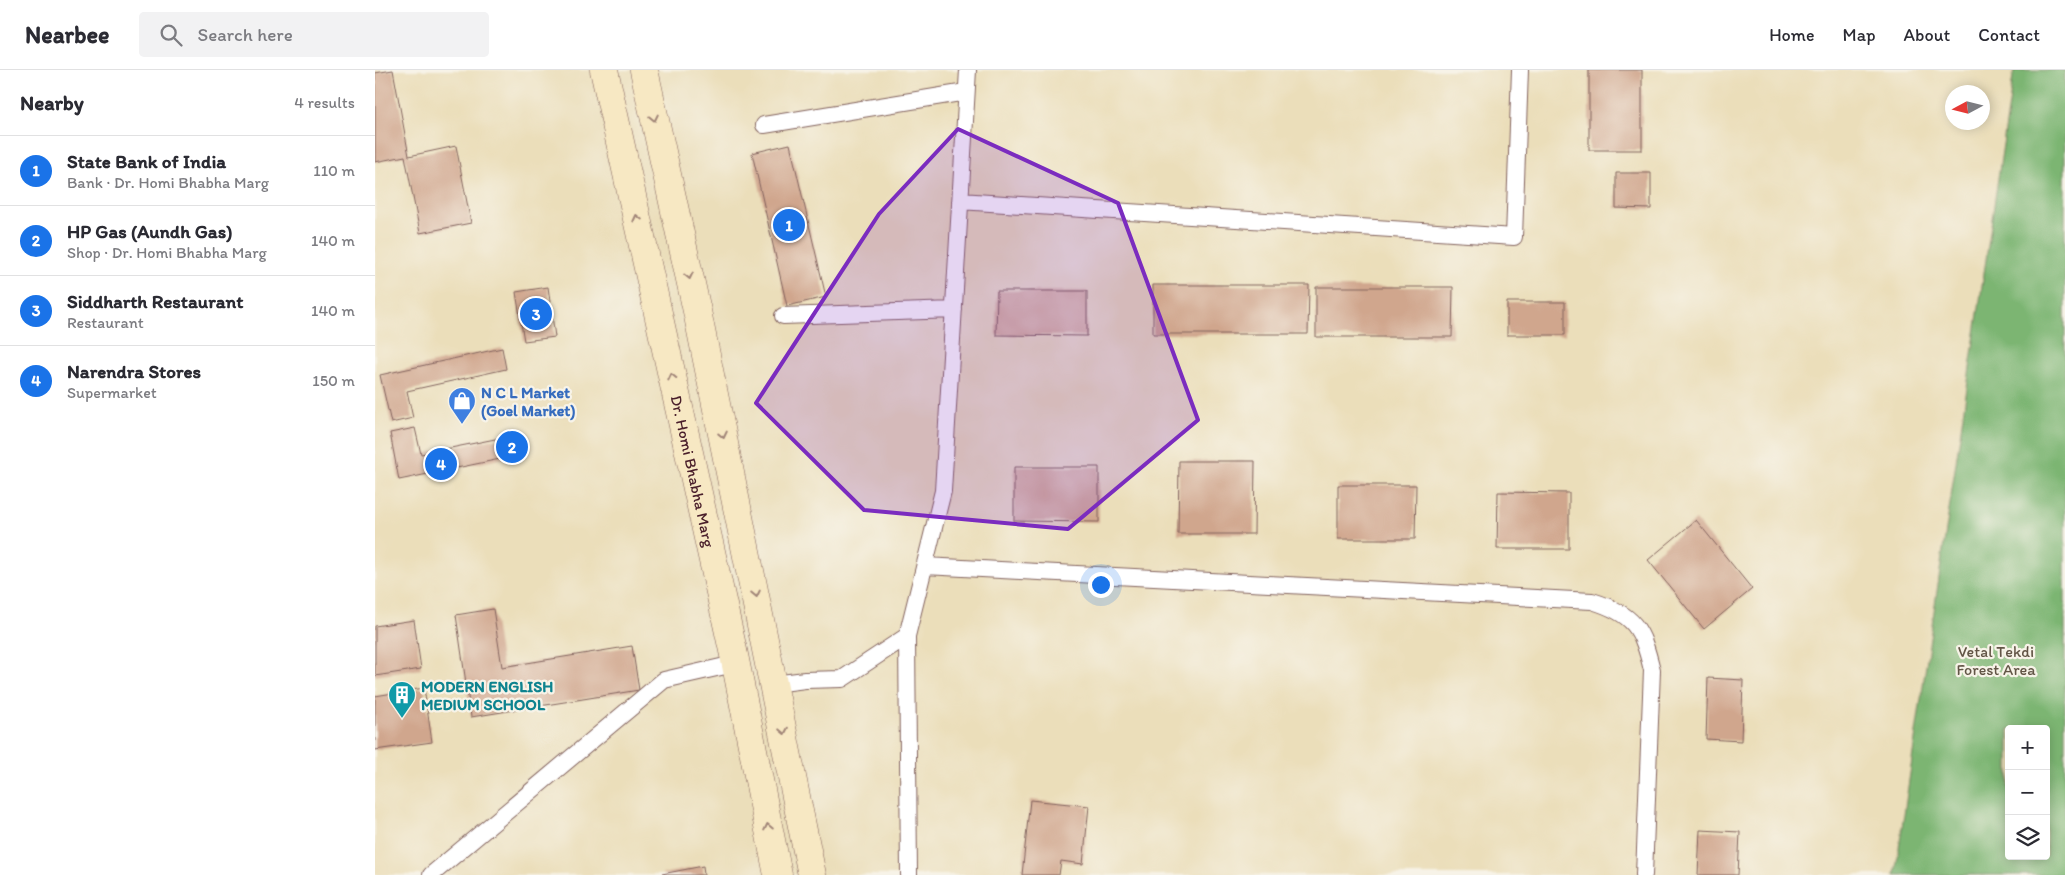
<!DOCTYPE html>
<html lang="en">
<head>
<meta charset="utf-8">
<style>
  body { margin:0; font-family:Itim,sans-serif; background:#f2f2f3; color:#2b2b33 }
  .controls { position:absolute; right:15px; bottom:15px; display:grid; overflow:hidden; border-radius:5px; box-shadow:0 2px 12px #0003 }
  .controls button { width:45px; height:45px; display:grid; place-items:center; padding:0; border:0; border-bottom:1px solid #e1e1e2; background:#fff; color:#2b2b33; font:25px sans-serif }
  .compass { position:absolute; left:1570px; top:15px; width:45px; height:45px; border-radius:50%; background:#fff; box-shadow:0 2px 12px #0003; rotate:263deg }
  .you { position:absolute; left:725px; top:514px; width:18px; height:18px; margin:-12px; border:4px solid #fff; border-radius:50%; background:#1a73e8; box-shadow:0 0 0 8px #1a73e833 }
  .badge { display:grid; place-items:center; width:32px; height:32px; border-radius:50%; background:#1a73e8; color:#fff; font-size:16px; font-weight:700 }
  .pin { position:absolute; translate:-50% -50%; border:2px solid #fff; box-shadow:0 1px 5px #0006 }
  .list { margin:0; padding:0; list-style:none }
  h2 { display:flex; justify-content:space-between; align-items:center; height:65px; margin:0; padding:0 20px; font-size:21px }
  h2 small { font-size:16px; font-weight:400; color:#7c7c81 }
  .list li { display:grid; grid-template-columns:32px 1fr auto; gap:15px; align-items:center; box-sizing:border-box; height:70px; padding:0 20px; border-top:1px solid #e1e1e2 }
  .list b { display:block; font-size:19px; white-space:nowrap }
  .list p { margin:0; font-size:16px; white-space:nowrap; color:#7c7c81 }
  .list em { font-size:16px; font-style:normal; color:#7c7c81 }
  .icon { flex:none; width:28px; height:28px; fill:none; stroke:currentColor; stroke-width:2; stroke-linecap:round; stroke-linejoin:round }
  .map { position:relative; flex:none; width:1690px; height:805px; overflow:hidden }
  header { display:flex; align-items:center; gap:30px; box-sizing:border-box; height:70px; padding:0 25px; background:#fff; border-bottom:1px solid #e1e1e2 }
  header strong { font-size:24px }
  nav { display:flex; gap:28px; margin-inline-start:auto; font-size:18px }
  .search { width:350px; height:45px; background:#f2f2f3; display:flex; align-items:center; gap:12px; box-sizing:border-box; padding:0 18px; border-radius:5px; color:#7c7c81; font-size:19px }
  main { display:flex }
  aside { flex:1; background:#fff }
  .map>svg:first-child { display:block }
  .forest { fill:#7bb572; stroke:#626a4e; fill-rule:evenodd }
  .building { fill:#d0a68d }
  .lines { fill:none; stroke-linecap:round; stroke-linejoin:round }
  .lane-casing { stroke:#82625d; stroke-width:18 }
  .secondary-casing { stroke:#82625d; stroke-width:29 }
  .lane { stroke:#fff; stroke-width:16 }
  .secondary { stroke:#f7e8c3; stroke-width:28 }
  .oneway { stroke:#a08477 }
  .marked { fill:#7b2cbf; fill-opacity:0.2; stroke:#7b2cbf; stroke-width:4; stroke-linejoin:round }
  .labels { text-anchor:middle; stroke-width:4.5; stroke-linejoin:round; paint-order:stroke }
  .shop-label { font-size:16px; font-weight:bold; fill:#366cbe; stroke:#f7f3e8; text-anchor:start }
  .street-label { font-size:16px; fill:#4a1f2b; stroke:#f7f3e8 }
  .park-label { font-size:16px; fill:#625546; stroke:#f7f3e8 }
  .culture-label { font-size:16px; font-weight:bold; fill:#0d838f; stroke:#f7f3e8; text-anchor:start }
</style>
</head>
<body>
<header>
<strong>Nearbee</strong>
<div class="search"><svg class="icon" aria-label="search" viewBox="0 0 24 24"><circle cx="10" cy="10" r="6"/><path d="M15 15l6 6"/></svg>Search here</div>
<nav><a>Home</a><a>Map</a><a>About</a><a>Contact</a></nav>
</header>
<main>
<aside>
<h2>Nearby<small>4 results</small></h2>
<ul class="list">
<li><span class="badge">1</span><div><b>State Bank of India</b><p>Bank · Dr. Homi Bhabha Marg</p></div><em>110 m</em></li>
<li><span class="badge">2</span><div><b>HP Gas (Aundh Gas)</b><p>Shop · Dr. Homi Bhabha Marg</p></div><em>140 m</em></li>
<li><span class="badge">3</span><div><b>Siddharth Restaurant</b><p>Restaurant</p></div><em>140 m</em></li>
<li><span class="badge">4</span><div><b>Narendra Stores</b><p>Supermarket</p></div><em>150 m</em></li>
</ul>
</aside>
<div class="map">
<svg width="1690" height="805" viewBox="0 0 1690 805">
  <rect width="100%" height="100%" fill="#f7f3e8"/>
  <filter id="ink" filterUnits="userSpaceOnUse"><feTurbulence type="fractalNoise" baseFrequency=".02" numOctaves="2"/><feDisplacementMap in="SourceGraphic" scale="10" xChannelSelector="R" yChannelSelector="G"/><feConvolveMatrix kernelMatrix="1 2 1 2 8 2 1 2 1" color-interpolation-filters="sRGB"/></filter>
  <filter id="wash" filterUnits="userSpaceOnUse"><feTurbulence type="fractalNoise" baseFrequency=".0096" numOctaves="4" result="noise"/><feDisplacementMap in="SourceGraphic" scale="20" xChannelSelector="R" yChannelSelector="G"/><feGaussianBlur stdDeviation="1.12" result="paint"/><feColorMatrix in="noise" values="0 0 0 0 0 0 0 0 0 0 0 0 0 0 0 0 0 1.4 0 .05"/><feComposite in="paint" operator="in"/></filter>
  <g filter="url(#wash)">
    <rect width="100%" height="100%" fill="#ebdeba"/>
    <path class="forest" d="M1639,0h51v805h-170zM1634,659h37v127h-37z"/>
    <g id="blocks">
      <path class="building" d="M18,0l16,86 47,-10 15,77 -51,10 -15,-77 -30,6v-89z
        M1214,0h53v80h-53z
        M415,74l36,153 -39,9 -35,-153z
        M1241,103h35v36l-35,-1z
        M778,215h156l-1,49h-155z
        M173,217l7,50 -31,4 -8,-49z
        M941,217h137l-1,50h-136z
        M622,221h90v45l-91,-1z
        M1132,232h58v33h-58z
        M127,278l4,21 -99,22 6,27 -22,5 -11,-48z
        M40,358l6,26 99,-20 4,20 -125,26 -9,-47z
        M804,391h76l-1,73h-76z
        M639,397h85v55l-85,-1z
        M963,415h78l-1,54h-77z
        M1123,422l71,1v56h-72z
        M1321,450l56,69 -48,40 -56,-69z
        M118,539l9,58 130,-21 7,44 -168,27 -15,-102z
        M39,550l7,49 -46,7v-50z
        M1333,608l35,2 -2,61 -35,-2z
        M49,618l8,54 -57,8v-54z
        M655,730l59,6 -6,58 -22,-3 -2,14h-37z
        M1325,760l40,2 -2,43h-40z
        M328,796l1,9h-41l-1,-1z"/>
    </g>
  </g>
  <g filter="url(#ink)">
    <use href="#blocks" fill-opacity="0" stroke="#82625d" stroke-width="1"/>
    <g class="lines">
      <defs>
        <path id="lane" d="M389,55l202,-33
          M585,131l554,36 6,-167
          M408,246l171,-6
          M550,496l667,35c43,13 50,28 60,69l-8,205
          M532,566l2,239
          M399,614l31,-4 37,-1 65,-43 36,-145 25,-421
          M56,805l233,-195 70,-16"/>
        <g id="secondary">
          <path id="s1" d="M229,0l130,585 44,220"/>
          <path d="M269,0l53,241 115,564"/>
        </g>
      </defs>
      <use href="#lane" class="lane-casing"/>
      <use href="#secondary" class="secondary-casing"/>
      <use href="#lane" class="lane"/>
      <use href="#secondary" class="secondary"/>
    </g>
    <defs><path id="oneway-chevron" d="M-2-3.5L2.5 0L-2 3.5" fill="none" stroke-width="1.6" stroke-linecap="round" stroke-linejoin="round" transform="scale(1.25)"/></defs>
    <g class="oneway">
      <use href="#oneway-chevron" transform="translate(279 48) rotate(78)"/>
      <use href="#oneway-chevron" transform="translate(262 148) rotate(-103)"/>
      <use href="#oneway-chevron" transform="translate(314 206) rotate(78)"/>
      <use href="#oneway-chevron" transform="translate(297 307) rotate(-103)"/>
      <use href="#oneway-chevron" transform="translate(348 365) rotate(78)"/>
      <use href="#oneway-chevron" transform="translate(381 524) rotate(78)"/>
      <use href="#oneway-chevron" transform="translate(409 661) rotate(79)"/>
      <use href="#oneway-chevron" transform="translate(393 757) rotate(-102)"/>
    </g>
  </g>
  <path class="marked" d="M583,59l160,74 80,217 -130,109 -204,-19 -108,-107 123,-189z"/>
  <defs>
    <symbol id="shop-pin" viewBox="-11 -11 22 30"><path d="M0 17L-7.5 6A9.5 9.5 0 1 1 7.5 6Z" fill="#3f7fe0" stroke="#f7f3e8"/><path d="M-5-2.5h2.3a2.7 3.5 0 0 1 5.4 0H5L5.5 6h-11ZM-1.5-2.5h3a1.5 2.3 0 0 0-3 0Z" fill="#fff"/></symbol>
    <symbol id="building-pin" viewBox="-11 -11 22 30"><path d="M0 17L-7.5 6A9.5 9.5 0 1 1 7.5 6Z" fill="#0f9aa8" stroke="#f7f3e8"/><path d="M-4-6H4V6H1V3H-1V6H-4ZM-2.5-4.3h1.7v1.8h-1.7ZM.8-4.3h1.7v1.8H.8ZM-2.5-1h1.7V.8h-1.7ZM.8-1h1.7V.8H.8Z" fill="#fff"/></symbol>
  </defs>
  <g fill-rule="evenodd">
    <use href="#shop-pin" x="71" y="315" width="32" height="43"/>
    <use href="#building-pin" x="11" y="609" width="32" height="43"/>
  </g>
  <g class="labels">
    <g class="shop-label">
      <text x="106" y="328">N C L Market<tspan x="106" dy="18">(Goel Market)</tspan></text>
    </g>
    <g class="street-label">
      <text dy="6" stroke="none"><textPath href="#s1" startOffset="411">Dr. Homi Bhabha Marg</textPath></text>
    </g>
    <g class="park-label">
      <text x="1621" y="587">Vetal Tekdi<tspan x="1621" dy="18">Forest Area</tspan></text>
    </g>
    <g class="culture-label">
      <text x="46" y="622">MODERN ENGLISH<tspan x="46" dy="18">MEDIUM SCHOOL</tspan></text>
    </g>
  </g>
</svg>
<div class="controls">
<button>+</button>
<button>−</button>
<button><svg class="icon" aria-label="layers" viewBox="0 0 24 24"><path d="M12 4l9 5-9 5-9-5zM3 14l9 5 9-5"/></svg></button>
</div>
<svg class="compass" viewBox="-18 -18 36 36"><path d="M0-13l5 13h-10z" fill="#e53935"/><path d="M0 13l5-13h-10z" fill="#7c7c81"/></svg>
<div class="you"></div>
<div class="pin badge" style="left:414px;top:155px">1</div>
<div class="pin badge" style="left:137px;top:377px">2</div>
<div class="pin badge" style="left:161px;top:244px">3</div>
<div class="pin badge" style="left:66px;top:394px">4</div>
</div>
</main>
</body>
</html>
